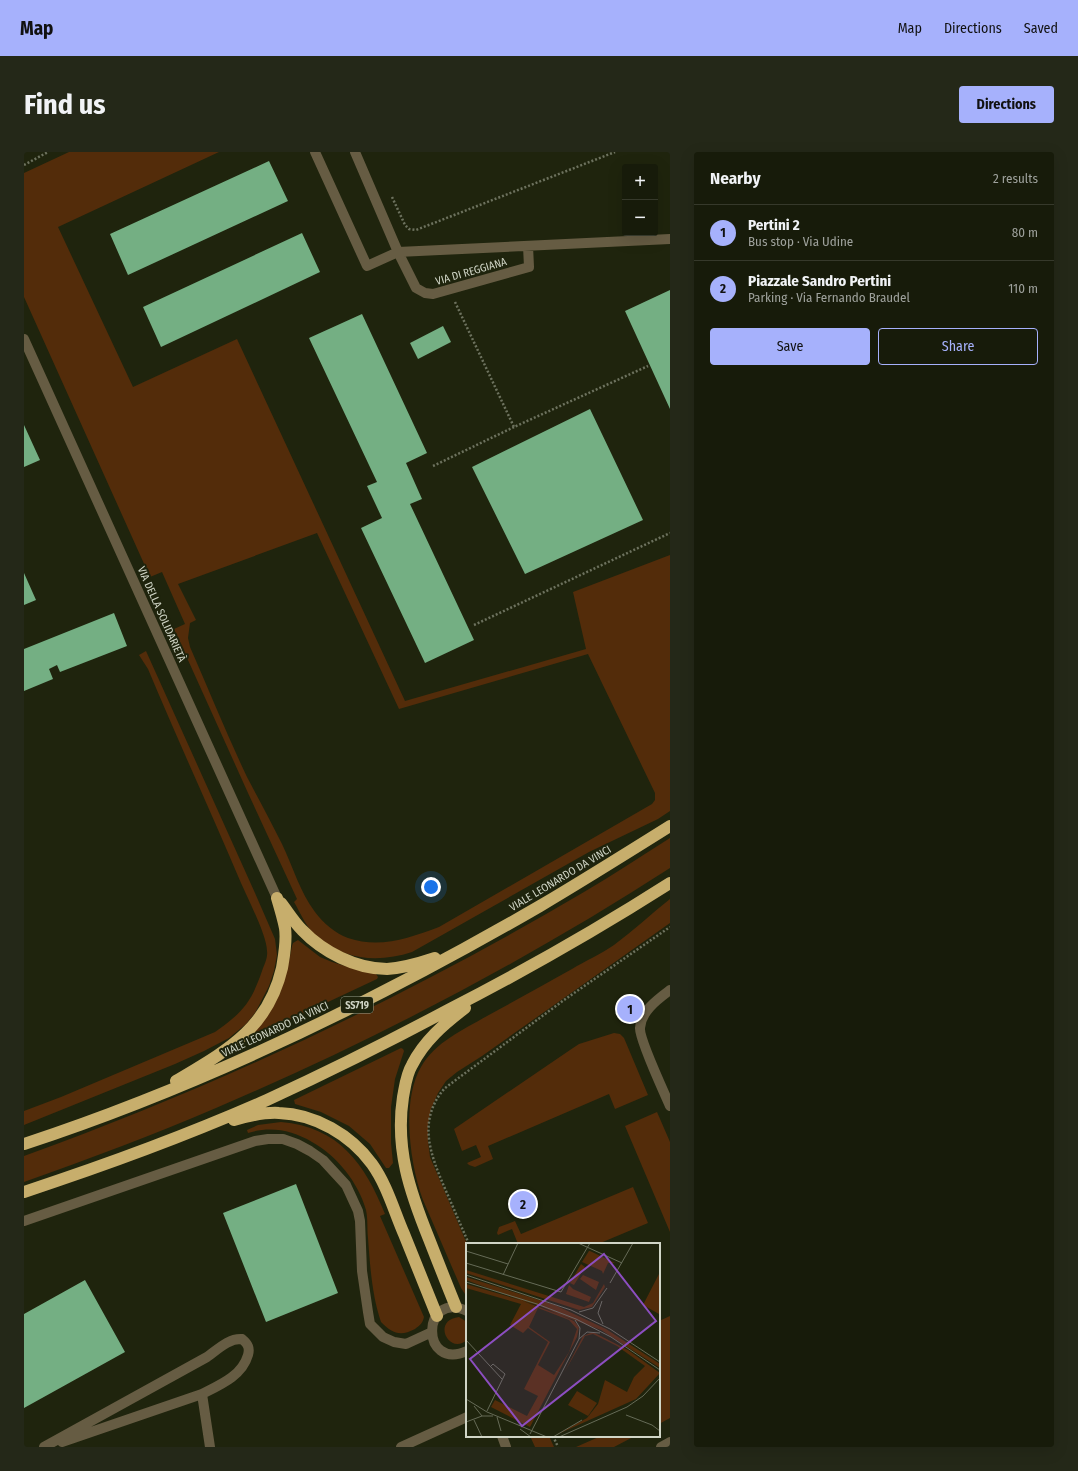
<!DOCTYPE html>
<html lang="en">
<head>
<meta charset="utf-8">
<style>
  body { margin:0; font-family:"Fira Sans Condensed",sans-serif; background:#242818; color:#f1f3f6 }
  .controls { position:absolute; right:12px; top:12px; display:grid; overflow:hidden; border-radius:4px; box-shadow:0 4px 16px #0002 }
  .controls button { width:36px; height:36px; display:grid; place-items:center; padding:0; border:0; border-bottom:1px solid #36392b; background:#171b0a; color:#f1f3f6; font:20px sans-serif }
  .you { position:absolute; left:407px; top:735px; width:14px; height:14px; margin:-10px; border:3px solid #fff; border-radius:50%; background:#1a73e8; box-shadow:0 0 0 6px #1a73e833 }
  .badge { display:grid; place-items:center; width:26px; height:26px; border-radius:50%; background:#a6b1fc; color:#111; font-size:13px; font-weight:700 }
  .pin { position:absolute; translate:-50% -50%; border:2px solid #fff; box-shadow:0 1px 4px #0006 }
  .list { margin:0; padding:0; list-style:none }
  h2 { display:flex; justify-content:space-between; align-items:center; height:52px; margin:0; padding:0 16px; font-size:17px }
  h2 small { font-size:13px; font-weight:400; color:#9ea19c }
  .list li { display:grid; grid-template-columns:26px 1fr auto; gap:12px; align-items:center; box-sizing:border-box; height:56px; padding:0 16px; border-top:1px solid #36392b }
  .list b { display:block; font-size:15px; white-space:nowrap }
  .list p { margin:0; font-size:13px; white-space:nowrap; color:#9ea19c }
  .list em { font-size:13px; font-style:normal; color:#9ea19c }
  .actions { display:flex; gap:8px; padding:12px 16px }
  .actions a { flex:1; padding:9px 0; border:1px solid #a6b1fc; border-radius:4px; text-align:center; font-size:14px; color:#a6b1fc }
  .actions .main { background:#a6b1fc; color:#111 }
  .map { position:relative; flex:none; width:646px; height:1295px; overflow:hidden; border-radius:4px }
  header { display:flex; align-items:center; gap:24px; box-sizing:border-box; height:56px; padding:0 20px; background:#a6b1fc; color:#111 }
  header strong { font-size:19px }
  nav { display:flex; gap:22px; margin-inline-start:auto; font-size:14px }
  .intro { display:flex; align-items:center; justify-content:space-between; box-sizing:border-box; height:96px; padding:0 24px }
  h1 { margin:0; font-size:28px }
  .button { padding:10px 18px; border-radius:4px; background:#a6b1fc; color:#111; font-size:14px; font-weight:700 }
  main { display:flex; gap:24px; padding:0 24px }
  aside { flex:1; background:#171b0a; border-radius:4px; box-shadow:0 4px 16px #0002 }
  .map>svg:first-child { display:block }
  .green { fill:#532c0a; fill-rule:evenodd }
  .building { fill:#74af83 }
  .lines { fill:none; stroke-linecap:round; stroke-linejoin:round }
  .path { stroke:#6d725e; stroke-width:2.5; stroke-dasharray:2 2; stroke-linecap:butt }
  .minor { stroke:#665c43; stroke-width:10 }
  .highway { stroke:#c7ae6c; stroke-width:12 }
  .labels { text-anchor:middle; stroke-width:4; stroke-linejoin:round; paint-order:stroke }
  .shield { fill:#1f240d; stroke:#9ba08e; stroke-width:1 }
  .shield-label { font-size:10px; font-weight:bold; fill:#d0d5c6 }
  .street-label { font-size:11px; fill:#d0d5c6; stroke:#1f240d }
  .inset-road { fill:none; stroke:#666b57; stroke-width:1 }
  .view { fill:#8c4ec0; fill-opacity:0.15; stroke:#8c4ec0; stroke-width:2 }
  .inset-edge { fill:none; stroke:#d0d5c6; stroke-width:2 }
</style>
</head>
<body>
<header>
<strong>Map</strong>
<nav><a>Map</a><a>Directions</a><a>Saved</a></nav>
</header>
<div class="intro"><h1>Find us</h1><a class="button">Directions</a></div>
<main>
<div class="map">
<svg width="646" height="1295" viewBox="0 0 646 1295">
  <rect width="100%" height="100%" fill="#1f240d"/>
  <path class="green" d="M45,0h150l-161,75 75,160 104,-48 168,362 181,-52 -13,-57 97,-37v256l-12,8 -69,33 -177,100c-33,11 -67,8 -94,-14 -11,-9 -17,-24 -24,-36l3,-3 -49,-106 -74,-164 11,-5 -23,-52 -12,5 -126,-280v-124zM293,381l82,176 189,-55 67,139v7l-3,4 -213,123c-30,11 -59,22 -91,11 -13,-5 -25,-15 -33,-26 -15,-20 -22,-45 -33,-68 -11,-22 -23,-44 -35,-67 -20,-42 -38,-87 -57,-130l-2,-9 2,-15 6,-3 -18,-36z
    M122,499l109,242 20,46 2,16 -3,16 -5,15 -14,27 -9,11 -17,14 -25,13 -29,13 -151,61v-14l37,-14 154,-65c27,-19 36,-29 47,-61 2,-6 6,-13 5,-20 0,-15 -19,-52 -26,-68 -30,-71 -63,-142 -93,-214l-9,-14z
    M646,686v30c-144,93 -297,173 -454,240 -63,27 -127,51 -192,74v-26c194,-70 382,-159 560,-264 29,-17 57,-36 86,-54z
    M646,747v24l-188,133 -25,16 -11,9 -8,12 -7,16 -3,16v16l2,16 37,87v53l-6,-9 -38,-88c-13,-35 -22,-99 -2,-133 14,-25 42,-37 66,-51 28,-15 56,-31 85,-47 13,-8 29,-15 42,-24 19,-14 37,-31 56,-46z
    M274,788l22,17 12,5 23,7 21,5 2,3 -1,2 -98,46 -26,11 -1,-2 16,-20 12,-21 9,-32 3,-15 1,-3z
    M590,881l6,1 4,4 24,57 -33,14 -6,-15 -121,52 5,13 -18,8 -6,-2 -2,-2 14,-6 -5,-12 -14,6 -8,-22 116,-79 9,-6z
    M377,896l2,1 1,2 -9,28 -4,28v36l2,20 -4,5h-3l-16,-24 -21,-18 -28,-14 -26,-8 -1,-4z
    M633,960l13,30v90l-45,-106z
    M257,970c58,5 84,42 104,92l-5,2 44,101c-1,6 -5,9 -9,12 -15,8 -23,4 -34,-7 -9,-26 -11,-57 -13,-84 -1,-9 0,-19 -2,-28 -8,-28 -29,-54 -54,-68 -20,-12 -42,-16 -64,-9l-1,-3 11,-5z
    M609,1035l15,36 -50,21h-80l-6,-15 -14,6 -1,-2 2,-6 16,-6 6,13z
    M646,1164v102l-11,6v-103z
    M435,1165l8,5v18c-18,16 -36,-20 -8,-23z
    M506,1284h19l5,11h-19z
    M577,1284h34l-21,11h-38z"/>
  <path class="building" d="M245,9l19,40 -160,74 -18,-41z
    M278,81l18,39 -159,75 -18,-40z
    M646,138v119l-45,-98z
    M338,162l65,139 -21,10 16,36 -12,5 64,136 -49,23 -64,-135 21,-10 -15,-32 10,-4 -68,-144z
    M419,174l8,16 -33,17 -8,-16z
    M566,257l53,111 -118,54 -53,-107z
    M0,273l16,35 -16,7z
    M0,421l12,27 -12,5z
    M90,461l13,33 -67,26 -3,-7 -8,4 4,10 -29,12v-42z
    M272,1032l42,109 -72,29 -43,-109z
    M61,1128l40,72 -101,56v-94z"/>
  <g class="lines">
    <path class="path" d="M0,13l24,-13
      M368,45l13,28 4,4 7,1 199,-78
      M431,150l59,125 134,-61
      M409,314l81,-39
      M450,473l196,-92
      M445,1092c-8,-18 -15,-35 -23,-53 -15,-35 -30,-70 -1,-103l119,-88 106,-73
      M529,1284l5,11"/>
    <path class="minor" d="M291,0l52,114 31,-14 272,-13
      M331,0l43,100 18,36 9,5 8,1 96,-27 -1,-21
      M0,187l253,559
      M646,838c-12,9 -29,21 -30,38 -1,11 24,64 30,78
      M0,1069l231,-80 13,-2h15l14,5 13,7 13,9 23,25 12,26 2,10 2,50 6,41 2,12 13,13 11,5 12,2 26,-12
      M443,1159c-46,-22 -47,61 0,40
      M478,1284l4,11
      M38,1290l140,-48
      M20,1295l163,-90c11,-8 22,-19 35,-18 6,5 8,9 6,16 -6,21 -28,30 -46,39l8,53
      M377,1295l66,-30
      M637,1295l9,-5"/>
    <path class="highway" d="M257,751c7,9 13,19 21,27 21,22 54,39 85,39 16,-1 33,-6 48,-11
      M152,929c50,-30 92,-52 106,-113 2,-12 5,-27 3,-40 -2,-10 -5,-20 -8,-30
      M210,968c14,-4 30,-8 45,-7 36,1 72,22 93,51 15,21 22,47 32,70 11,27 22,54 33,82
      M0,992c180,-59 352,-143 516,-238 44,-26 87,-53 130,-80
      M0,1040c82,-27 164,-57 243,-92 61,-28 121,-58 181,-90 76,-39 150,-81 222,-127
      M432,1155c-9,-22 -18,-45 -27,-68 -19,-47 -34,-90 -26,-142 2,-10 3,-22 9,-32 12,-24 32,-41 53,-57"/>
  </g>
  <g class="labels">
    <rect class="shield" x="317" y="845" width="32" height="16" rx="3"/>
    <g class="shield-label">
      <text x="333" y="857">SS719</text>
    </g>
    <g class="street-label">
      <text transform="translate(447 119) rotate(-16)" y="4">VIA DI REGGIANA</text>
      <text transform="translate(138 462) rotate(66)" y="4">VIA DELLA SOLIDARIETÀ</text>
      <text transform="translate(536 726) rotate(-31)" y="4">VIALE LEONARDO DA VINCI</text>
      <text transform="translate(251 877) rotate(-25)" y="4">VIALE LEONARDO DA VINCI</text>
    </g>
  </g>
  <g transform="translate(442 1091)">
    <rect width="194" height="194" fill="#1f240d"/>
    <path d="M123,8h1l25,12h-7l-5,11 -1,-3 -20,-9zM115,21l4,3 -11,18 -4,-2zM0,27l118,37 9,-4 11,-19 1,3 -13,20 -13,3 -113,-37zM194,29v41l-1,1 -16,-9zM117,32l16,7 -3,8 -16,-11zM0,34l89,28 51,24 54,35v4l-59,-38 -135,-50zM0,41l74,22 34,15 5,6 -2,10 -47,90 -39,-20 4,-7 32,16 11,-20 -14,-7 24,-47 -20,-14 -5,5 -13,-8 11,-21 -55,-16zM72,65l31,12 8,9 -8,23 -15,23 -16,-10 12,-23 -21,-15zM103,42l4,4 18,8 -2,5 -23,-8zM127,89l35,18 32,23 -24,26 -80,36 31,-17 11,-14 7,-24 22,12 7,-15 11,-11 -28,-20 -24,-12 -8,2 -21,37 19,-37zM111,148l20,12 -9,13 -20,-11z" fill="#532c0a" fill-rule="evenodd"/>
    <path class="inset-road" d="M112,0l44,20M0,8l42,13M0,20l95,29 29,-49M0,32l105,35 39,19 50,33M37,32l15,-32M0,39l71,22 39,15 35,18 49,33M144,40l23,-40M136,58l-4,12 5,11M113,69l14,-4 14,-20M109,77l5,8 -1,11M113,96l8,-7 13,1M0,97l36,39M0,156l21,13 60,25M8,163l8,10h11M21,168l18,-37 -12,-10 -2,2M160,172l26,10 8,6M31,174l4,14M8,177l8,17M0,179l16,-6M54,186l11,8M64,191l49,-95M87,194l29,-17M93,194l68,-30 16,-11 17,-18"/>
    <path class="view" d="M138,11l52,67 -134,105 -52,-67z"/>
    <rect width="194" height="194" class="inset-edge"/>
  </g>
</svg>
<div class="controls">
<button>+</button>
<button>−</button>
</div>
<div class="you"></div>
<div class="pin badge" style="left:606px;top:857px">1</div>
<div class="pin badge" style="left:499px;top:1052px">2</div>
</div>
<aside>
<h2>Nearby<small>2 results</small></h2>
<ul class="list">
<li><span class="badge">1</span><div><b>Pertini 2</b><p>Bus stop · Via Udine</p></div><em>80 m</em></li>
<li><span class="badge">2</span><div><b>Piazzale Sandro Pertini</b><p>Parking · Via Fernando Braudel</p></div><em>110 m</em></li>
</ul>
<div class="actions"><a class="main">Save</a><a>Share</a></div>
</aside>
</main>
</body>
</html>
